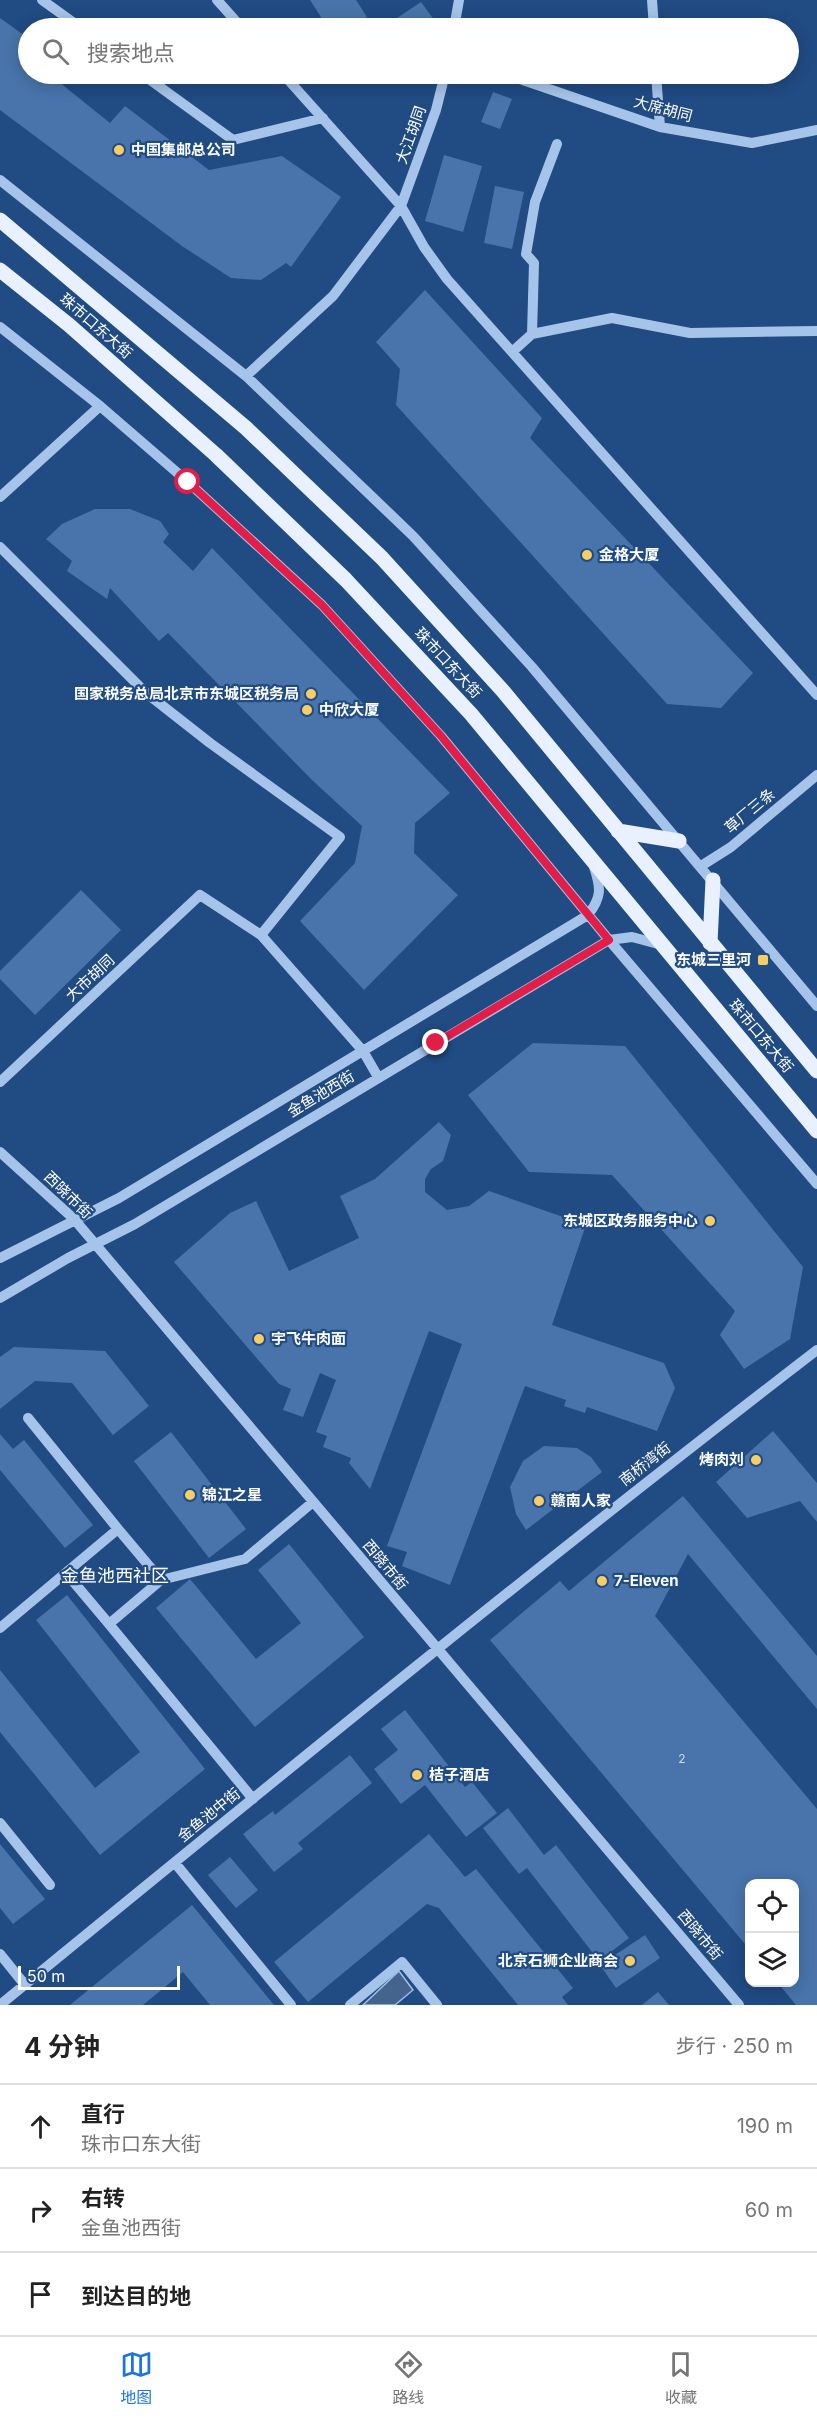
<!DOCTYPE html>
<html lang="zh">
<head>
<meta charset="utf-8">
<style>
  body { margin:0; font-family:Inter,"Noto Sans SC",sans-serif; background:#f6f6f6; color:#222 }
  .controls { position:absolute; right:18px; bottom:18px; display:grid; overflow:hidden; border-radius:12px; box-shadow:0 3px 15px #0003 }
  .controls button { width:54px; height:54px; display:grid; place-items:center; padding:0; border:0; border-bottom:2px solid #e0e0e0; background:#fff; color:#222; font:30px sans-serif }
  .scale { position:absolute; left:18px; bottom:15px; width:162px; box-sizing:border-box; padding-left:6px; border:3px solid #fff; border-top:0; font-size:16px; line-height:21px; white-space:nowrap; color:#fff; -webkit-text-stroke:4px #204b83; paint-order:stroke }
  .stop { position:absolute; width:18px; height:18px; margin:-14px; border:4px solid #e11d48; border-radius:50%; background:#fff }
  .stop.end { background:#e11d48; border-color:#fff; box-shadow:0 2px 6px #0008 }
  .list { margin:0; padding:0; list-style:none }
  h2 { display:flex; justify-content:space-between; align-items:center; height:78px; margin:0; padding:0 24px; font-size:26px }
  h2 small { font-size:20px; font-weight:400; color:#767676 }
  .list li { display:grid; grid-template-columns:39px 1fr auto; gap:18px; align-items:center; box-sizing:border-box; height:84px; padding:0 24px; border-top:2px solid #e0e0e0 }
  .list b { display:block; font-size:22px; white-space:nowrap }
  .list p { margin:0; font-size:20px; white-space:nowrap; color:#767676 }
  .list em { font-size:20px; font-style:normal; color:#767676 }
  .icon { flex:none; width:33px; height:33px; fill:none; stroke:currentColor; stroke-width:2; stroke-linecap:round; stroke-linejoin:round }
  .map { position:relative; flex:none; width:817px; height:2005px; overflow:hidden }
  .search { position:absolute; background:#fff; box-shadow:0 3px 15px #0003; left:18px; right:18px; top:18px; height:66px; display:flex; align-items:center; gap:15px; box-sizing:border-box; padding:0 21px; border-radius:33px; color:#767676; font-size:22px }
  .sheet { height:330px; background:#fff }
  nav { display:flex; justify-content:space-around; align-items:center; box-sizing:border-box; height:84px; border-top:2px solid #e0e0e0; background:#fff; font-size:16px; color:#767676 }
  nav a { display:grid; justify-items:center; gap:3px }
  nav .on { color:#1a73e8 }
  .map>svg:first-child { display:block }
  .water { fill:#44648d; stroke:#9abfea; stroke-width:1.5 }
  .building { fill:#4874ab }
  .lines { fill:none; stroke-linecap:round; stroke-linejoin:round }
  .minor { stroke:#a6c4e9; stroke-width:10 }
  .major { stroke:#e9f1fe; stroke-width:15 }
  .route { stroke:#e11d48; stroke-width:8 }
  .poi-dot { fill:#f7cd66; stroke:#204b83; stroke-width:2 }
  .labels { text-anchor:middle; stroke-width:4.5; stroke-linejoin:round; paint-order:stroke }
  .number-label { font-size:12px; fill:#d1dcea }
  .street-label { font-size:15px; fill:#fff; stroke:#204b83 }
  .poi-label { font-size:15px; font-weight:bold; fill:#fff; stroke:#204b83; text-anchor:start }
  .quarter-label { font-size:18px; fill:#fff; stroke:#204b83 }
</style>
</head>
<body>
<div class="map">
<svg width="817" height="2005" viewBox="0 0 817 2005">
  <rect width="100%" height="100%" fill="#204b83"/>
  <path class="water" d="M399,1971l14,19 -18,15h-32z"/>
  <path class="building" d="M310,0h46l11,17 -18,11h-21z
    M421,2l19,26h-41l-5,-8z
    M0,18l28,20v36h28l-2,4 56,45 15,-17 84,64 73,-14 59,41 -50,70 -5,-4 -25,17 -30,-2 -49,-32 -182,-136z
    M493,92l19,7 -12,30 -19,-7z
    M444,155l38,11 -19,66 -38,-11z
    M495,186l29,6 -12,57 -28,-6z
    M425,290l117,128 -12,20 223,235 -32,35 -54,-4 -271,-299 4,-36 -24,-27z
    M95,509h35l30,12 9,13 -6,8 30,29 19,-23 238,245 -35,30 -1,30 44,42 -94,95 -64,-69 55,-58 7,-37 -50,-46 -144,-147 -9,8 -49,-53 -3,11 -40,-28 5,-10 -26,-22 16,-15z
    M81,890l40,40 -86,85 -35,-36v-8z
    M533,1043l92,3 178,221 -13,72 -46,30 -24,-34 15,-24 -123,-136 -83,-3 -61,-77z
    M439,1122l12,13 -8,26 -12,8 -6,10v13l22,18 22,-4 20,-15 97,34 -34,100 112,38 11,25 -18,43 -70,-24 -2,6 -21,-7 2,-6 -41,-14 -75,199 -48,-19 5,-14 -20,-6 75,-202 -33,-13 -59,158 -21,-26 2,-5 -28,-11 4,-11 -11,-4 20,-52 -16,-7 -17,44 -20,-7 8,-21 -12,-5 -105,-122 56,-49 26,-12 33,70 70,-33 -19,-42 35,-17z
    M14,1347l91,4 44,55 -36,29 -41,-52 -37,-2 -35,28v-52z
    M773,1431l44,52v39l-17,-21 -53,17 -31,-36z
    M171,1432l75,97 -37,29 -75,-97z
    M0,1434l13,15 11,-9 69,85 -28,23 -65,-78z
    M544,1446l33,2 14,9 11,15 -76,58 -10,-16 -6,-27 13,-26z
    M683,1496l134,160v53l-129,-155 -33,62 162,193v196h-21l-19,-23h17v-98h-44v66l-260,-310 70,-59 9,10z
    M289,1544l75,93 -109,90 -99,-119 34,-29 66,80 45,-36 -43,-53z
    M67,1595l138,174 -105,86 -100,-123v-62l95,118 45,-36 -104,-132z
    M405,1710l60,77 7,-5 25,31 -31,24 -41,-52 -24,19 -27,-35 24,-19 -17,-21z
    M350,1755l22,28 -74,60 5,6 -29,23 -31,-38 30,-23 2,4z
    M508,1808l36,47 12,-10 73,93 -30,23 -72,-93 -8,6 -36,-46z
    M429,1834l36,43 11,-8 97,119 -11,9 6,8h-50l-79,-97 -12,-4 -119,98 -34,-40z
    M0,1844l45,55 -32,25 -13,-16z
    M230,1857l28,33 -22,18 -28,-33z
    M192,1905l82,100h-64l-27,-33 -40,33h-73z
    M645,1935l15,23 -44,30 -16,-23z
    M658,1992l11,13h-27z"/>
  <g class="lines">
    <path class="minor" d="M42,0l39,28
      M217,0l25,28
      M652,0l2,28
      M454,28l5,-28
      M142,74l91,66 90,-22
      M283,74l118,132 23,41 23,32 370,416
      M505,74l155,53 92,16 65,-13
      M656,74l4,53
      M0,180l246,196 167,160 119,131 285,339
      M0,327l100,79 88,76 134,123 119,131 168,204 208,244
      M532,334l80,-16 78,15 127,-2
      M512,352l20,-18 2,-71 -8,-9 9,-52 22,-58
      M246,376l87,-80 68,-90 35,-96 9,-36
      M0,497l100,-91
      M0,547l145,145 65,51 130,94 -79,98 -61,-40 -200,187
      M701,866l30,-19 86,-72
      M261,935l102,116 15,26
      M0,1152l74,67 665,786
      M0,1258l119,-60 469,-283c14,-18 13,-27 6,-48
      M0,1298l68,-40 67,-34 474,-284 23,-3 30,8
      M28,1418l90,111
      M161,1580l84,-21 68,-57
      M109,1624l144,175
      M0,1628l118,-99 43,51 -52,44 -43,-51
      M0,1823l50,62
      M175,1863l116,142
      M0,1954l25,31
      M0,2005c270,-221 540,-442 817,-655
      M350,2005l52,-43 35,43"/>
    <path class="major" d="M0,220l246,208 136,130 121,133 314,380
      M0,270l69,55 147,130 130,125 125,134 346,417
      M618,831l61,10
      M710,943l3,-63"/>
  </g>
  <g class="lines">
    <path class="route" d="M188,482l134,123 119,131 168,204 -173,103"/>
  </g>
  <g class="poi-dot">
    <circle cx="119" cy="150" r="6"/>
    <circle cx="587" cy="555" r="6"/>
    <circle cx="311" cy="694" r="6"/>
    <circle cx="307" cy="710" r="6"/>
    <rect x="757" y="954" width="12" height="12" rx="3"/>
    <circle cx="710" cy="1221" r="6"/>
    <circle cx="259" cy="1339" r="6"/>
    <circle cx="756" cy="1460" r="6"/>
    <circle cx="190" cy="1495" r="6"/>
    <circle cx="539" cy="1501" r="6"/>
    <circle cx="602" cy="1581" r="6"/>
    <circle cx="417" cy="1775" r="6"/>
    <circle cx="630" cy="1961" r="6"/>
  </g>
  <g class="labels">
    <g class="number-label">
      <text x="682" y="1763">2</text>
    </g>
    <g class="street-label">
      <text transform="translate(663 109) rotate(15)" y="5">大席胡同</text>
      <text transform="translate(411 135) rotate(-70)" y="5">大江胡同</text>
      <text transform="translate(96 326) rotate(41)" y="5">珠市口东大街</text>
      <text transform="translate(448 663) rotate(47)" y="5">珠市口东大街</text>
      <text transform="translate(750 811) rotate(-40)" y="5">草厂三条</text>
      <text transform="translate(90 978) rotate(-43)" y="5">大市胡同</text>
      <text transform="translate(761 1036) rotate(50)" y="5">珠市口东大街</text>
      <text transform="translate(321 1094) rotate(-31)" y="5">金鱼池西街</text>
      <text transform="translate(68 1195) rotate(44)" y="5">西晓市街</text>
      <text transform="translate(645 1464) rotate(-38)" y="5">南桥湾街</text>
      <text transform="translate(385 1565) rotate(50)" y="5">西晓市街</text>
      <text transform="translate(209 1815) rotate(-39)" y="5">金鱼池中街</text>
      <text transform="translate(700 1935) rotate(50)" y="5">西晓市街</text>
    </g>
    <g class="poi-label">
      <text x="131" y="155">中国集邮总公司</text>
      <text x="599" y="560">金格大厦</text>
      <text x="299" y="699" text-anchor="end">国家税务总局北京市东城区税务局</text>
      <text x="319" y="715">中欣大厦</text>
      <text x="751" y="965" text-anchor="end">东城三里河</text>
      <text x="698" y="1226" text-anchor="end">东城区政务服务中心</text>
      <text x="271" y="1344">宇飞牛肉面</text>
      <text x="744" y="1465" text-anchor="end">烤肉刘</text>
      <text x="202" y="1500">锦江之星</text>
      <text x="551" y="1506">赣南人家</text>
      <text x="614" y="1586">7-Eleven</text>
      <text x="429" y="1780">桔子酒店</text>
      <text x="618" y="1966" text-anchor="end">北京石狮企业商会</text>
    </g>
    <g class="quarter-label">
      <text x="115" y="1582">金鱼池西社区</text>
    </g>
  </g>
</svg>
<div class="controls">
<button><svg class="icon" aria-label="locate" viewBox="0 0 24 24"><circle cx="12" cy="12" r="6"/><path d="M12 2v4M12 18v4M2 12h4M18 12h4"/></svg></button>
<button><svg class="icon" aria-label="layers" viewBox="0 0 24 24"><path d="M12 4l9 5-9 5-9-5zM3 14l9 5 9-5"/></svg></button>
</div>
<div class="scale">50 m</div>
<div class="stop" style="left:188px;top:482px"></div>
<div class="stop end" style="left:436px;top:1043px"></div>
<div class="search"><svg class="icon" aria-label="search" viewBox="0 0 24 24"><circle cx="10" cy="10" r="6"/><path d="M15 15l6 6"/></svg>搜索地点</div>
</div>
<section class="sheet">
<h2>4 分钟<small>步行 · 250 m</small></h2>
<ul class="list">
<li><svg class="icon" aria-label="ahead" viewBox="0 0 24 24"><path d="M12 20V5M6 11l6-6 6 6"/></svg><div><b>直行</b><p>珠市口东大街</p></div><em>190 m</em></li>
<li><svg class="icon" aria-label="right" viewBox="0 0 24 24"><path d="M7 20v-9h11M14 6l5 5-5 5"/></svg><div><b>右转</b><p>金鱼池西街</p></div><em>60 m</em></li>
<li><svg class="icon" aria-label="arrive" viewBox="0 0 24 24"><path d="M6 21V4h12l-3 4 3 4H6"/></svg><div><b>到达目的地</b></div></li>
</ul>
</section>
<nav>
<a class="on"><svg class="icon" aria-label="map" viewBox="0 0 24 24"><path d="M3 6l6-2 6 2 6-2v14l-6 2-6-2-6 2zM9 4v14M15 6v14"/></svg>地图</a>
<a><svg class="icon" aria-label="directions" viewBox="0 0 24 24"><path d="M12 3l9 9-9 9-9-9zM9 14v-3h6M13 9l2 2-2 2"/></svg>路线</a>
<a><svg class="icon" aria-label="saved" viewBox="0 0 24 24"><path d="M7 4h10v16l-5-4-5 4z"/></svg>收藏</a>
</nav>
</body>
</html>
